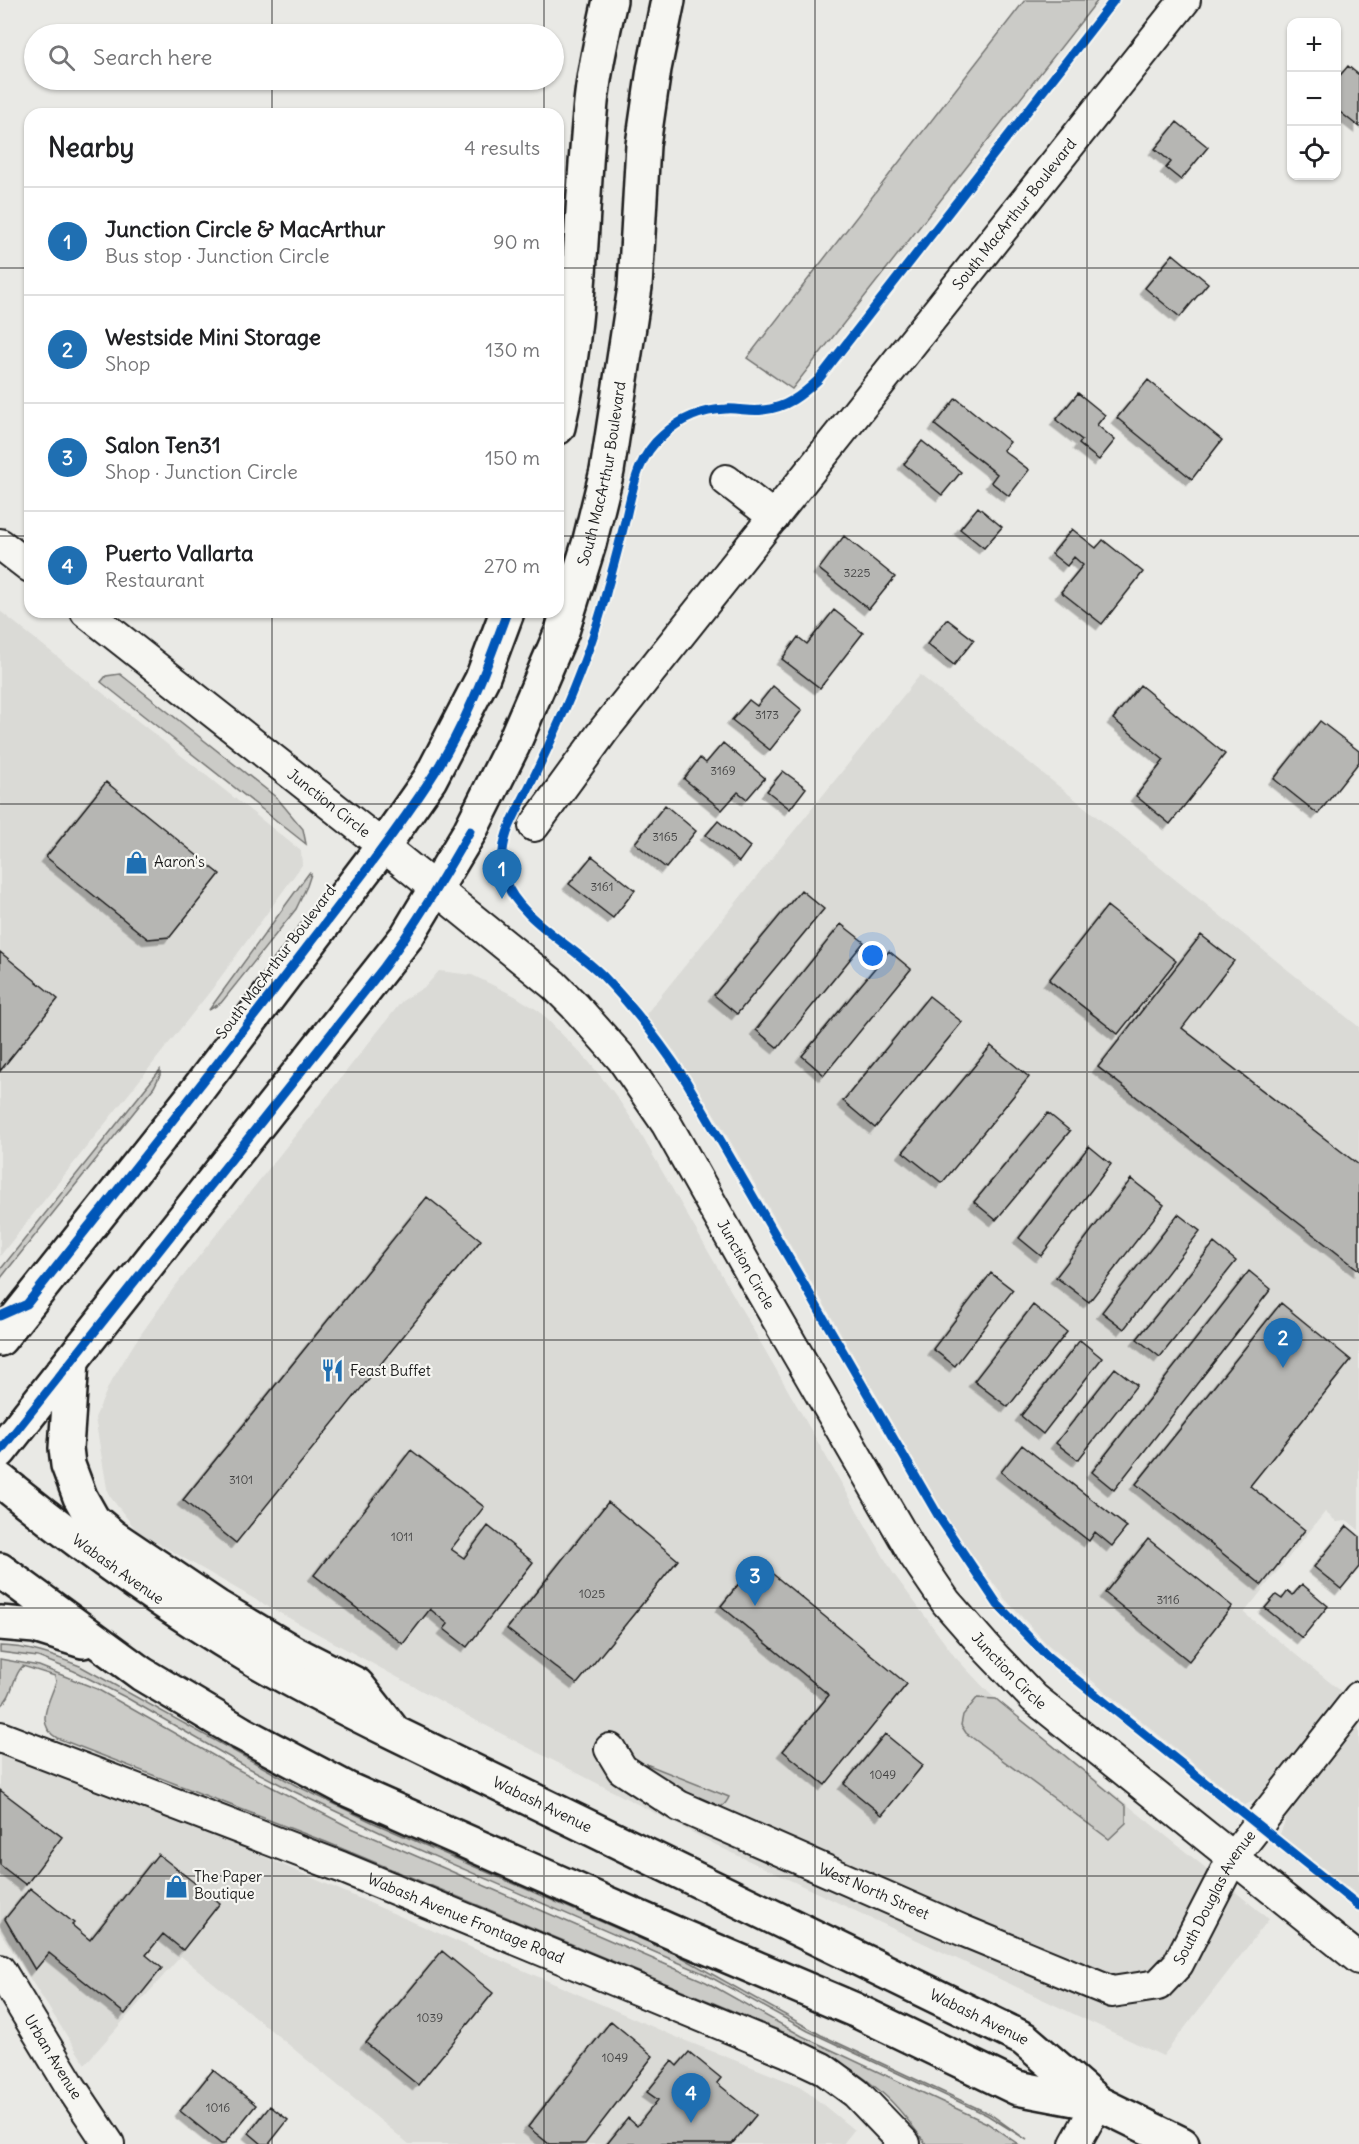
<!DOCTYPE html>
<html lang="en">
<head>
<meta charset="utf-8">
<style>
  body { margin:0; font-family:Delius,sans-serif; background:#f2f2f2; color:#202124 }
  .controls { position:absolute; right:18px; top:18px; display:grid; overflow:hidden; border-radius:12px; box-shadow:0 2px 4px #0004 }
  .controls button { width:54px; height:54px; display:grid; place-items:center; padding:0; border:0; border-bottom:2px solid #e0e0e0; background:#fff; color:#202124; font:30px sans-serif }
  .you { position:absolute; left:873px; top:956px; width:21px; height:21px; margin:-15px; border:4px solid #fff; border-radius:50%; background:#1a73e8; box-shadow:0 0 0 9px #1a73e833 }
  .badge { display:grid; place-items:center; width:39px; height:39px; border-radius:50%; background:#1f6fb2; color:#fff; font-size:20px; font-weight:700 }
  .pin { position:absolute; translate:-50% -50px; filter:drop-shadow(0 2px 3px #0008) }
  .pin::after { content:''; position:absolute; top:32px; width:21px; height:18px; background:inherit; clip-path:polygon(0 0,100% 0,50% 100%) }
  .list { margin:0; padding:0; list-style:none }
  h2 { display:flex; justify-content:space-between; align-items:center; height:78px; margin:0; padding:0 24px; font-size:26px }
  h2 small { font-size:20px; font-weight:400; color:#757577 }
  .list li { display:grid; grid-template-columns:39px 1fr auto; gap:18px; align-items:center; box-sizing:border-box; height:108px; padding:0 24px; border-top:2px solid #e0e0e0 }
  .list b { display:block; font-size:22px; white-space:nowrap }
  .list p { margin:0; font-size:20px; white-space:nowrap; color:#757577 }
  .list em { font-size:20px; font-style:normal; color:#757577 }
  .icon { flex:none; width:33px; height:33px; fill:none; stroke:currentColor; stroke-width:2; stroke-linecap:round; stroke-linejoin:round }
  .map { position:relative; flex:none; width:1359px; height:2144px; overflow:hidden }
  .search { position:absolute; background:#fff; box-shadow:0 2px 4px #0004; left:24px; top:24px; width:540px; height:66px; display:flex; align-items:center; gap:15px; box-sizing:border-box; padding:0 21px; border-radius:33px; color:#757577; font-size:22px }
  .panel { position:absolute; background:#fff; box-shadow:0 2px 4px #0004; left:24px; top:108px; width:540px; height:510px; border-radius:18px }
  .map>svg:first-child { display:block }
  .built { fill:#dadad6 }
  .green { fill:#cbcbc7; stroke:#747472; stroke-width:1.5 }
  .building { fill:#b6b6b3; stroke:#1c1c1c; stroke-width:1.5; filter:url(#shadow) }
  .lines { fill:none; stroke-linecap:round; stroke-linejoin:round }
  .minor-casing { stroke:#1c1c1c; stroke-width:34 }
  .major-casing { stroke:#1c1c1c; stroke-width:38 }
  .minor { stroke:#f6f6f2; stroke-width:30 }
  .major { stroke:#f6f6f2; stroke-width:33 }
  .cycleway-casing { stroke:#f6f6f2; stroke-width:13 }
  .cycleway { stroke:#0057b8; stroke-width:9 }
  .grid { fill:none; stroke:#1c1c1c; stroke-width:1.5; stroke-opacity:0.55 }
  .labels { text-anchor:middle; stroke-width:4.5; stroke-linejoin:round; paint-order:stroke }
  .number-label { font-size:12px; fill:#424242 }
  .street-label { font-size:15px; fill:#1c1c1c; stroke:#f6f6f2 }
  .poi-label { font-size:15px; fill:#1c1c1c; stroke:#f6f6f2; text-anchor:start }
</style>
</head>
<body>
<div class="map">
<svg width="1359" height="2144" viewBox="0 0 1359 2144">
  <defs>
    <filter id="shadow"><feDropShadow dx="-5.5" dy="5.5" stdDeviation="0" flood-color="#0004"/></filter>
  </defs>
  <rect width="100%" height="100%" fill="#e9e9e5"/>
  <filter id="ink" filterUnits="userSpaceOnUse"><feTurbulence type="fractalNoise" baseFrequency=".0167" numOctaves="2"/><feDisplacementMap in="SourceGraphic" scale="12" xChannelSelector="R" yChannelSelector="G"/><feConvolveMatrix kernelMatrix="1 2 1 2 8 2 1 2 1" color-interpolation-filters="sRGB"/></filter>
  <g filter="url(#ink)">
    <path class="built" d="M0,611l301,240 1,14 -90,124 -212,267z
      M920,675l439,352v503l-11,-9 -11,1 -12,-10 -81,101 98,79 -86,108 -11,5 -198,-161 -42,-45 -51,-69 -233,-405 -44,-70 -31,-41z
      M439,971l33,4 43,21 24,15 50,51 25,31 21,31 258,449 62,84 35,37 279,225 -106,137 -439,-207 -245,-127 -221,-121 -121,-70 -29,-37 -13,-76 14,-33 25,-41 39,-55 229,-288 24,-15z
      M1359,1722v174l-79,-62 8,-20 9,-14z
      M0,1754l242,93 434,190 124,49 54,44 -11,14h-434l-228,-188 -96,108 -85,-132z"/>
    <path class="green" d="M1025,0h73l-306,389 -45,-31z
      M120,674l157,124 26,31 3,15 -205,-162 5,-6z
      M309,873l2,1 -4,12 -11,23 -75,94 -12,7z
      M160,1070v5l-6,12 -154,192v-9z
      M0,1646c28,0 54,10 80,20l217,120 77,37 304,132 143,80 169,79 37,26 -40,-25 -179,-84 -103,-57 -315,-137 -95,-45 -52,-27 -116,-67 -53,-27 -36,-14 -38,-5z
      M0,1659l39,7 58,23 140,80 110,57 359,156 96,54 185,87 31,21h-92c-11,-15 -22,-30 -36,-44 -30,-29 -65,-48 -102,-66l-462,-192 -269,-104c-23,-14 -7,-37 -1,-56l-1,-6 -32,-10c-12,11 -8,29 -23,40z
      M977,1698l19,1 130,107v17l-17,16 -143,-106 -5,-8 2,-10z
      M646,1764l83,33c-4,9 -9,12 -19,11l-63,-39z"/>
    <path class="building" d="M1348,66l11,9v52l-23,-18v-29z
      M1177,122l31,25 -27,33 -15,-12 5,-6 -16,-13z
      M1173,254l35,29 -28,34 -35,-29z
      M1148,380l74,60 -30,39 -75,-61z
      M1078,393l27,22 -8,10 18,15 -16,20 -20,-16 3,-4 -26,-20z
      M956,398l54,44 -7,8 26,20 -20,26 -18,-14 6,-8 -62,-49z
      M922,441l39,31 -19,23 -38,-31z
      M978,507l24,20 -18,21 -24,-19z
      M1072,529l24,19 7,-8 40,32 -41,52 -41,-32 22,-27 -9,-8 -7,9 -15,-12z
      M844,536l51,41 -26,32 -50,-40z
      M834,610l29,23 -43,55 -38,-29 16,-22 9,7z
      M947,619l27,21 -20,25 -27,-21z
      M1140,685l85,69 -55,70 -34,-28 28,-36 -51,-41z
      M773,686l29,24 -32,40 -38,-30 17,-20 8,6z
      M1320,721l39,30v11l-41,52 -44,-35z
      M723,743l42,35 -18,21 -9,-7 -16,18 -38,-31 16,-21 6,5z
      M783,771l23,17 -16,21 -23,-18z
      M106,782l114,92 -50,63 -22,2 -102,-82z
      M665,805l31,26 -30,37 -31,-25z
      M718,821l32,26 -11,15 -33,-27z
      M592,856l43,34 -22,28 -44,-34z
      M801,890l23,19 -87,105 -23,-19z
      M1107,906l69,55 -58,73 -69,-54z
      M841,924l23,18 -86,106 -22,-18z
      M1201,935l33,26 -52,67 177,137v105l-261,-203z
      M889,951l22,18 -87,106 -22,-19z
      M0,952l58,47 -58,72z
      M929,996l33,26 -87,106 -32,-27z
      M991,1046l38,31 -87,106 -39,-31z
      M1048,1113l22,18 -74,89 -22,-18z
      M1089,1146l22,18 -70,92 -22,-18z
      M1131,1179l33,26 -75,97 -33,-25z
      M427,1197l54,43 -245,303 -53,-43z
      M1178,1214l22,17 -76,98 -22,-17z
      M1214,1243l22,18 -76,96 -23,-18z
      M1249,1271l22,18 -157,201 -22,-18z
      M991,1273l22,17 -58,76 -22,-17z
      M1281,1303l70,57 -101,126 55,44 -43,55 -126,-101z
      M1033,1305l34,27 -59,75 -34,-26z
      M1080,1340l22,18 -59,76 -22,-18z
      M1115,1368l22,17 -59,75 -22,-17z
      M1022,1445l105,82 -15,19 -17,-14 -6,9 -88,-69z
      M411,1450l73,57 -33,42 13,9 24,-32 45,36 -66,85 -23,-18 4,-5 -18,-15 -27,35 -89,-69z
      M608,1502l70,58 -101,124 -70,-55z
      M1347,1526l12,10v31l-18,22 -27,-22z
      M1148,1539l84,67 -43,55 -84,-68z
      M757,1561l150,123 -82,101 -42,-34 46,-56 -108,-89z
      M1302,1584l26,22 -26,32 -37,-30 11,-13 6,4 6,-8 5,4z
      M885,1734l38,31 -41,50 -38,-31z
      M0,1790l62,47 -36,48 -26,-20z
      M158,1854l62,49 -37,47 -20,-16 -17,21 16,13 -37,46 -76,-61 -14,17 -30,-51 25,-31 44,35 -2,2 18,15z
      M442,1951l51,42 -75,92 -52,-42z
      M611,2021l42,35 -68,88h-36l-21,-17z
      M689,2052l32,26 -4,5 39,32 -24,29h-125l21,-26 9,8 21,-26 -11,-8 25,-31 5,5z
      M213,2070l43,35 -32,39h-3l-41,-33z
      M270,2106l18,14 -19,24h-7l-13,-11z"/>
    <g class="lines">
      <defs>
        <g id="minor">
          <path d="M726,480l48,37"/>
          <path d="M0,544l30,23"/>
          <path id="s1" d="M86,612l297,234 171,139 21,21 47,53 44,64 89,158 159,274 32,47 42,48 46,48 325,261"/>
          <path id="s2" d="M534,826l70,-96 581,-730"/>
          <path id="s3" d="M0,1737l341,130 447,185 34,16 34,25 49,51"/>
          <path id="s4" d="M610,1749l12,20 57,37 285,125 148,61 46,-7 20,-21 55,-107 126,-160"/>
          <path id="s5" d="M0,1970l71,117 38,57"/>
          <path d="M1075,2144l23,-41"/>
        </g>
        <g id="major">
          <path d="M558,427c24,-103 22,-210 32,-314 3,-38 12,-76 20,-113"/>
          <path d="M0,1339l190,-239 193,-254 47,-67 52,-100 25,-67"/>
          <path d="M72,1361l-6,87 2,17 12,32 13,23 20,17 104,70 77,46 63,32 33,42"/>
          <path id="s6" d="M0,1451l407,-515 63,-105 43,-86 49,-114 27,-87 18,-73 28,-184 8,-142 11,-76 14,-69"/>
          <path id="s7" d="M0,1480c79,64 162,124 249,176 48,28 97,53 146,77l629,306 74,64 84,41"/>
          <path d="M0,1570l142,104 99,59 108,57 334,147 172,73 162,78 79,15"/>
          <path d="M0,1623l35,3 48,15"/>
        </g>
      </defs>
      <use href="#minor" class="minor-casing"/>
      <use href="#major" class="major-casing"/>
      <use href="#minor" class="minor"/>
      <use href="#major" class="major"/>
      <defs>
        <path id="cycleway" d="M1114,0l-296,380c-16,15 -32,28 -55,30 -13,2 -25,-2 -37,-1 -24,1 -46,10 -63,26 -25,21 -30,52 -37,82 -6,24 -12,48 -19,72 -7,30 -18,60 -29,88 -14,36 -30,71 -47,106 -8,17 -18,33 -24,50 -5,15 -6,31 -2,46 11,38 70,68 98,97 31,32 58,67 83,105l253,436 59,88 49,51 312,250
          M0,1316l27,-12c87,-110 175,-219 260,-331 48,-63 99,-126 143,-193 34,-51 56,-110 77,-168
          M0,1451l384,-484c32,-43 59,-89 86,-136"/>
      </defs>
      <use href="#cycleway" class="cycleway-casing"/>
      <use href="#cycleway" class="cycleway"/>
    </g>
  </g>
  <path class="grid" d="M272,0v34M544,0v34M815,0v2144M1087,0v2144M272,80v34M544,80v34M0,268h30M558,268h801M0,536h30M558,536h801M272,612v1532M544,612v1532M0,804h1359M0,1072h1359M0,1340h1359M0,1608h1359M0,1876h1359"/>
  <defs>
    <symbol id="shop-bare" viewBox="-9 -9 18 18"><path d="M-5-2.5h2.3a2.7 3.5 0 0 1 5.4 0H5L5.5 6h-11ZM-1.5-2.5h3a1.5 2.3 0 0 0-3 0Z" fill="#1f6fb2" stroke="#f6f6f2" stroke-width="2.5" paint-order="stroke"/></symbol>
    <symbol id="restaurant-bare" viewBox="-9 -9 18 18"><path d="M-5-6h1v4h1v-4h1v4h1v-4h1v5L-1.5 .5V6h-2V.5L-5-1ZM5-6V6H3V1.5H1.5Q1.5-4 5-6Z" fill="#1f6fb2" stroke="#f6f6f2" stroke-width="2.5" paint-order="stroke"/></symbol>
  </defs>
  <g fill-rule="evenodd">
    <use href="#shop-bare" x="120" y="846" width="33" height="33"/>
    <use href="#restaurant-bare" x="316" y="1354" width="33" height="33"/>
    <use href="#shop-bare" x="160" y="1870" width="33" height="33"/>
  </g>
  <g class="labels">
    <g class="number-label">
      <text x="857" y="577">3225</text>
      <text x="767" y="719">3173</text>
      <text x="723" y="775">3169</text>
      <text x="665" y="841">3165</text>
      <text x="602" y="891">3161</text>
      <text x="241" y="1484">3101</text>
      <text x="402" y="1541">1011</text>
      <text x="592" y="1598">1025</text>
      <text x="1168" y="1604">3116</text>
      <text x="883" y="1779">1049</text>
      <text x="430" y="2022">1039</text>
      <text x="615" y="2062">1049</text>
      <text x="218" y="2112">1016</text>
    </g>
    <g class="street-label">
      <text dy="5" stroke="none"><textPath href="#s2" startOffset="778">South MacArthur Boulevard</textPath></text>
      <text dy="5" stroke="none"><textPath href="#s6" startOffset="1162">South MacArthur Boulevard</textPath></text>
      <text dy="5" stroke="none"><textPath href="#s1" startOffset="309">Junction Circle</textPath></text>
      <text transform="translate(276 962) rotate(-53)" y="5">South MacArthur Boulevard</text>
      <text dy="5" stroke="none"><textPath href="#s1" startOffset="939">Junction Circle</textPath></text>
      <text dy="5" stroke="none"><textPath href="#s7" startOffset="148">Wabash Avenue</textPath></text>
      <text dy="5" stroke="none"><textPath href="#s1" startOffset="1425">Junction Circle</textPath></text>
      <text dy="5" stroke="none"><textPath href="#s7" startOffset="634">Wabash Avenue</textPath></text>
      <text dy="5" stroke="none"><textPath href="#s4" startOffset="304">West North Street</textPath></text>
      <text dy="5" stroke="none"><textPath href="#s4" startOffset="714">South Douglas Avenue</textPath></text>
      <text dy="5" stroke="none"><textPath href="#s3" startOffset="500">Wabash Avenue Frontage Road</textPath></text>
      <text dy="5" stroke="none"><textPath href="#s7" startOffset="1120">Wabash Avenue</textPath></text>
      <text dy="5" stroke="none"><textPath href="#s5" startOffset="102">Urban Avenue</textPath></text>
    </g>
    <g class="poi-label">
      <text x="154" y="867">Aaron's</text>
      <text x="350" y="1376">Feast Buffet</text>
      <text x="194" y="1882">The Paper<tspan x="194" dy="17">Boutique</tspan></text>
    </g>
  </g>
</svg>
<div class="controls">
<button>+</button>
<button>−</button>
<button><svg class="icon" aria-label="locate" viewBox="0 0 24 24"><circle cx="12" cy="12" r="6"/><path d="M12 2v4M12 18v4M2 12h4M18 12h4"/></svg></button>
</div>
<div class="you"></div>
<div class="pin badge" style="left:502px;top:899px">1</div>
<div class="pin badge" style="left:1283px;top:1368px">2</div>
<div class="pin badge" style="left:755px;top:1606px">3</div>
<div class="pin badge" style="left:691px;top:2123px">4</div>
<div class="search"><svg class="icon" aria-label="search" viewBox="0 0 24 24"><circle cx="10" cy="10" r="6"/><path d="M15 15l6 6"/></svg>Search here</div>
<section class="panel">
<h2>Nearby<small>4 results</small></h2>
<ul class="list">
<li><span class="badge">1</span><div><b>Junction Circle &amp; MacArthur</b><p>Bus stop · Junction Circle</p></div><em>90 m</em></li>
<li><span class="badge">2</span><div><b>Westside Mini Storage</b><p>Shop</p></div><em>130 m</em></li>
<li><span class="badge">3</span><div><b>Salon Ten31</b><p>Shop · Junction Circle</p></div><em>150 m</em></li>
<li><span class="badge">4</span><div><b>Puerto Vallarta</b><p>Restaurant</p></div><em>270 m</em></li>
</ul>
</section>
</div>
</body>
</html>
